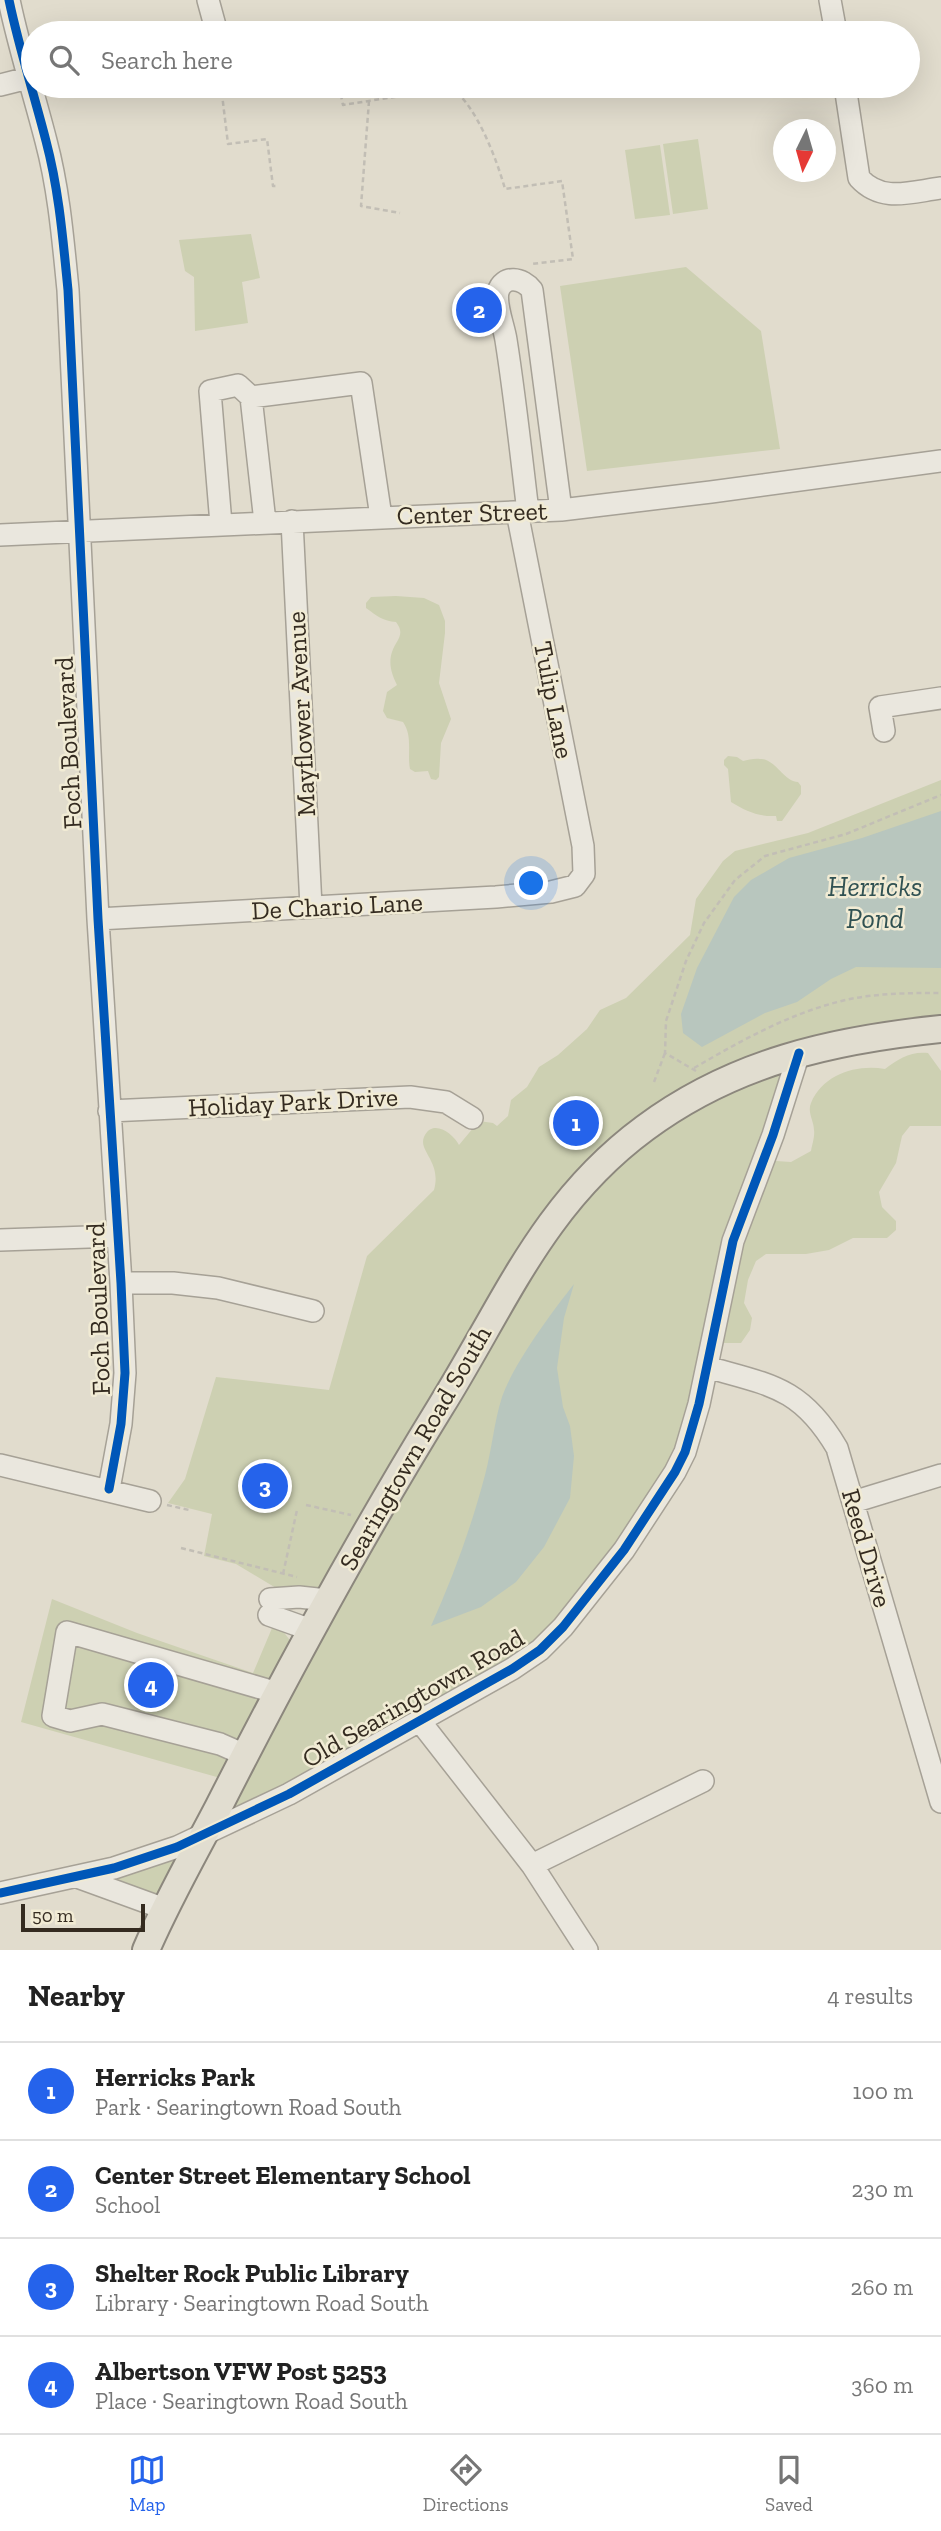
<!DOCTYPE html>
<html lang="en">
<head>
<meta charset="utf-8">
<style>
  body { margin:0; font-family:"Zilla Slab",serif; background:#f2f2f2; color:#222 }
  .compass { position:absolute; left:773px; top:119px; width:63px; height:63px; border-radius:50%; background:#fff; box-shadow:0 7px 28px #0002; rotate:185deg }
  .scale { position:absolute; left:21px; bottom:18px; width:124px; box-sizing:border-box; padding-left:7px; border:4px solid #342b20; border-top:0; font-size:19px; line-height:24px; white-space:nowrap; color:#342b20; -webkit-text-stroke:5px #f1ebd4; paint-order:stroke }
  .you { position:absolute; left:532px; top:884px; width:24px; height:24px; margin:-18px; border:5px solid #fff; border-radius:50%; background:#1a73e8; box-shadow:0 0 0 10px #1a73e833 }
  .badge { display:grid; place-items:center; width:46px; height:46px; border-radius:50%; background:#2563eb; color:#fff; font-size:23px; font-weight:700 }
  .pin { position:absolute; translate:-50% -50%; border:4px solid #fff; box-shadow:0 2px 7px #0006 }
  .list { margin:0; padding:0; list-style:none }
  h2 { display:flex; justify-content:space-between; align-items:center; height:91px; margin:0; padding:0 28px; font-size:30px }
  h2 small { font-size:23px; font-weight:400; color:#767676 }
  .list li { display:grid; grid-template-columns:46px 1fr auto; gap:21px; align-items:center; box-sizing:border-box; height:98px; padding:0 28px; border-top:2px solid #e0e0e0 }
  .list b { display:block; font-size:26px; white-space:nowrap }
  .list p { margin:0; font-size:23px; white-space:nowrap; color:#767676 }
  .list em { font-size:23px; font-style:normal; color:#767676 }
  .icon { flex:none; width:38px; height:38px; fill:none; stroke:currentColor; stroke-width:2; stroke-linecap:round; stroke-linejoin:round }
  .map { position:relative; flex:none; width:941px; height:1950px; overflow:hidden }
  .search { position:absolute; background:#fff; box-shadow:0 7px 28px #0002; left:21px; right:21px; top:21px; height:77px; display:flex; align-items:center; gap:18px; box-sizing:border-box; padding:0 24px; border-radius:38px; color:#767676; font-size:26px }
  .sheet { height:483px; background:#fff }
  nav { display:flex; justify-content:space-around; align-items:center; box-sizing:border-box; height:98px; border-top:2px solid #e0e0e0; background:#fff; font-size:19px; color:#767676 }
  nav a { display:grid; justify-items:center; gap:4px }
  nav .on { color:#2563eb }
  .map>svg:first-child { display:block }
  .green { fill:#cdd0b2 }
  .water { fill:#b8c6be }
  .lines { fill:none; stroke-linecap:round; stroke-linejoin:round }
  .minor-casing { stroke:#a6a196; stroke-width:24 }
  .major-casing { stroke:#8c877d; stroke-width:30 }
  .path { stroke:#c2beb5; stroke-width:2.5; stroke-dasharray:5 3.5; stroke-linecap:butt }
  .minor { stroke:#eae7de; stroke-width:21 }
  .major { stroke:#e1ddd0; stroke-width:26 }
  .cycleway-casing { stroke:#f1ebd4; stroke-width:13 }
  .cycleway { stroke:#0057b8; stroke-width:9 }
  .labels { text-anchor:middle; stroke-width:5; stroke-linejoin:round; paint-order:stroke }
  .street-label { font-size:26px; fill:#342b20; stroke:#f1ebd4 }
  .water-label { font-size:28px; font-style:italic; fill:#305152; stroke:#f1ebd4 }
</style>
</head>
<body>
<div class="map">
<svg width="941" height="1950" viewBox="0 0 941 1950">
  <rect width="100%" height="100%" fill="#e1dccd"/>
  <path class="green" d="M698,139l10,70 -35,5 -10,-70z
    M660,145l10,70 -35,4 -10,-69z
    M251,234l9,44 -18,4 6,41 -53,8 -1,-54 -9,-6 -6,-31z
    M686,267l75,64 19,118 -193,22 -27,-185z
    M396,596l28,2 15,7 6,16v12l-6,50 12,36 -10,24 -2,34 -3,3 -5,-1 -3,-8 -13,1 -5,-3c-3,-15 3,-33 -7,-47l-16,-4 -4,-7 4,-19 10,-7c-5,-10 -9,-21 -5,-33 4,-12 14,-17 4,-30 -13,-1 -19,-6 -30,-14v-5l5,-6z
    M728,756l9,1 6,4c5,-1 12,-3 17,-2 16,0 23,22 38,23l3,4v8l-19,27h-5l-1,-5c-18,1 -30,-5 -45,-14l-3,-33 -4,-4v-5z
    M941,780v250l-142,23 -32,97 9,11 15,1 20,-11c1,-6 4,-15 3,-21 0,-9 -7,-18 -3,-27 12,-29 46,-39 74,-34 13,-10 26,-18 43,-16l13,18v55h-31l-8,10 -6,27 -17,29 3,15 14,14v9l-9,8h-34l-24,12 -23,4h-40l-10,7 -8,19 -4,23 8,15 -2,12 -9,13h-18l-8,-14 -30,123 -145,198 -336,185 27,-54 -210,-59 31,-123 85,34 116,40 22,-52 21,27 26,-52 -36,-2 -50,-30 -32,-8 8,-42 -44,-11 17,-24 31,-102 113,13 38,-134 67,-66c8,-28 -16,-39 -10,-53 8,-19 29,-4 35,8l20,-24 14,2 4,3 11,-10 3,-16 16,-13 12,-20 19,-12 29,-26 13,-19 26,-12 64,-63 6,-36 27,-38 12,-10 73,-18z
    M200,1839l-36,68 -83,-30z"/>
  <path class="water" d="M941,811v157l-85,-1 -25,12 -34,23 -32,11 -63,34 -19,-14 -2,-19 16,-46 37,-71 17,-17 38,-22 73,-20z
    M574,1284l-10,34 -7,50 6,39 7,19 4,30 -4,42 -26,49 -28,35 -35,25 -50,19c22,-49 40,-98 54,-151 7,-26 9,-53 17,-78 12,-34 50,-85 72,-113z"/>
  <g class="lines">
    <defs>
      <path id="minor" d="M9,0c10,48 25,94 37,141 13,49 17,99 22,149l30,629 23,364 4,90 -4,51 -12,65
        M208,0l9,33
        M830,0l6,33
        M0,85l28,-7
        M845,86l14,92c23,25 51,14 82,10
        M528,512c-7,-58 -13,-115 -22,-172 -2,-14 -11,-35 -8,-48 5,-18 25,-14 34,-2l29,220
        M292,521l19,386
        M265,522l-14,-125 110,-14 20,134
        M221,524l-11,-133 28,-6 13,12
        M0,535l561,-25 150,-18 230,-31
        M884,731l-4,-24 61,-9
        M98,919l398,-22 55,-5 24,-6 9,-12 -1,-28 -66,-334
        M109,1111l301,-14 36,5 26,16
        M0,1240l118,-4
        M121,1283h52l45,5 95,23
        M707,1367c63,18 94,20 130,81l104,354
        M0,1465l150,36
        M853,1502l88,-27
        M270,1599l29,-2 28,3
        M269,1615l42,15
        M419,1720l113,145 55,85
        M245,1755l-25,-11 -118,-30 -32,7 -17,-5 14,-84 211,61
        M532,1865l171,-84
        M77,1877l88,32
        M0,1893l114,-25 63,-21 112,-53 223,-125 28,-19 23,-23 61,-77 51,-78 10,-20 14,-48 34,-163 40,-106 26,-82"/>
      <path id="major" d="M146,1950c21,-49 48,-96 73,-144 69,-136 142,-270 222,-400 64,-103 102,-203 204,-278 89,-66 188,-88 296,-99"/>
    </defs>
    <use href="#minor" class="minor-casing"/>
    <use href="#major" class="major-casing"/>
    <path class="path" d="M223,86h-2l7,58 39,-5 6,47h4
      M339,86l4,19 108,-17c25,16 46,72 54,101l57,-8 11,78 -42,5
      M369,101l-8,105 39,7
      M694,1068c50,-29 100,-57 156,-69 30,-6 61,-6 91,-6
      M696,1071l-31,-18 1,-32 20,-60 18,-38 31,-43 30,-24 81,-22 95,-39
      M654,1082l11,-29
      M167,1505l22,5
      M306,1505l45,10
      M181,1548l116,29
      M283,1574l14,-64"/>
    <use href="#minor" class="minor"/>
    <use href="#major" class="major"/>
    <defs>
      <path id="cycleway" d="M9,0c10,48 25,94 37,141 13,49 17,99 22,149l30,629 23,364 4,90 -4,51 -12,65
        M0,1893l114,-25 63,-21 112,-53 223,-125 28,-19 23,-23 61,-77 51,-78 10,-20 14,-48 34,-163 40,-106 26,-82"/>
    </defs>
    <use href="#cycleway" class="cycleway-casing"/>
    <use href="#cycleway" class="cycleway"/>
  </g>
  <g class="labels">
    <g class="street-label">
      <text transform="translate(472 513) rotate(-2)" y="9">Center Street</text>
      <text transform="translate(554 700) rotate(79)" y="9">Tulip Lane</text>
      <text transform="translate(301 714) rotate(-93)" y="9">Mayflower Avenue</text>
      <text transform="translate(68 743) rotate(-93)" y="9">Foch Boulevard</text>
      <text transform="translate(337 906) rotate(-3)" y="9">De Chario Lane</text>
      <text transform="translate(293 1102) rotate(-3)" y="9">Holiday Park Drive</text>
      <text transform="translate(98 1309) rotate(-92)" y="9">Foch Boulevard</text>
      <text transform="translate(415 1448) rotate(-60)" y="9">Searingtown Road South</text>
      <text transform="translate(867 1548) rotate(74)" y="9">Reed Drive</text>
      <text transform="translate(413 1698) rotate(-30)" y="9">Old Searingtown Road</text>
    </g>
    <g class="water-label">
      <text x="875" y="896">Herricks<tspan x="875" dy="32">Pond</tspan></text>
    </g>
  </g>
</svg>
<svg class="compass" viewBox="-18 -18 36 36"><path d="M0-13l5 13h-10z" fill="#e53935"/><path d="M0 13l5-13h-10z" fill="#767676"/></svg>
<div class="scale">50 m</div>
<div class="you"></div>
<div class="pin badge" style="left:576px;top:1123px">1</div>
<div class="pin badge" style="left:479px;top:310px">2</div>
<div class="pin badge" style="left:265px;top:1486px">3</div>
<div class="pin badge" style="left:151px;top:1685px">4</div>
<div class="search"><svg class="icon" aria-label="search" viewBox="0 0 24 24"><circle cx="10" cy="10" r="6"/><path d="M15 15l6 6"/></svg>Search here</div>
</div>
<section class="sheet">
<h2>Nearby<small>4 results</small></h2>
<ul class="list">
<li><span class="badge">1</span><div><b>Herricks Park</b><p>Park · Searingtown Road South</p></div><em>100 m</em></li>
<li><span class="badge">2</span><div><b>Center Street Elementary School</b><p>School</p></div><em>230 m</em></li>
<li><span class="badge">3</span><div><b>Shelter Rock Public Library</b><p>Library · Searingtown Road South</p></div><em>260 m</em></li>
<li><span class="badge">4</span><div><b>Albertson VFW Post 5253</b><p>Place · Searingtown Road South</p></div><em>360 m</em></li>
</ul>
</section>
<nav>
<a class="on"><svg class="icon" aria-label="map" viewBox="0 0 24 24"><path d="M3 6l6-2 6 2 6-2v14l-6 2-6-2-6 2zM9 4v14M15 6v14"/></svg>Map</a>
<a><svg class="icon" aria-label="directions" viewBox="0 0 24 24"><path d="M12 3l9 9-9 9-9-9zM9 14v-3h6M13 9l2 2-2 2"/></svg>Directions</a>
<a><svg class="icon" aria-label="saved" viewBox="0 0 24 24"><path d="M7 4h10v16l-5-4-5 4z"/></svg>Saved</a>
</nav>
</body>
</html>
